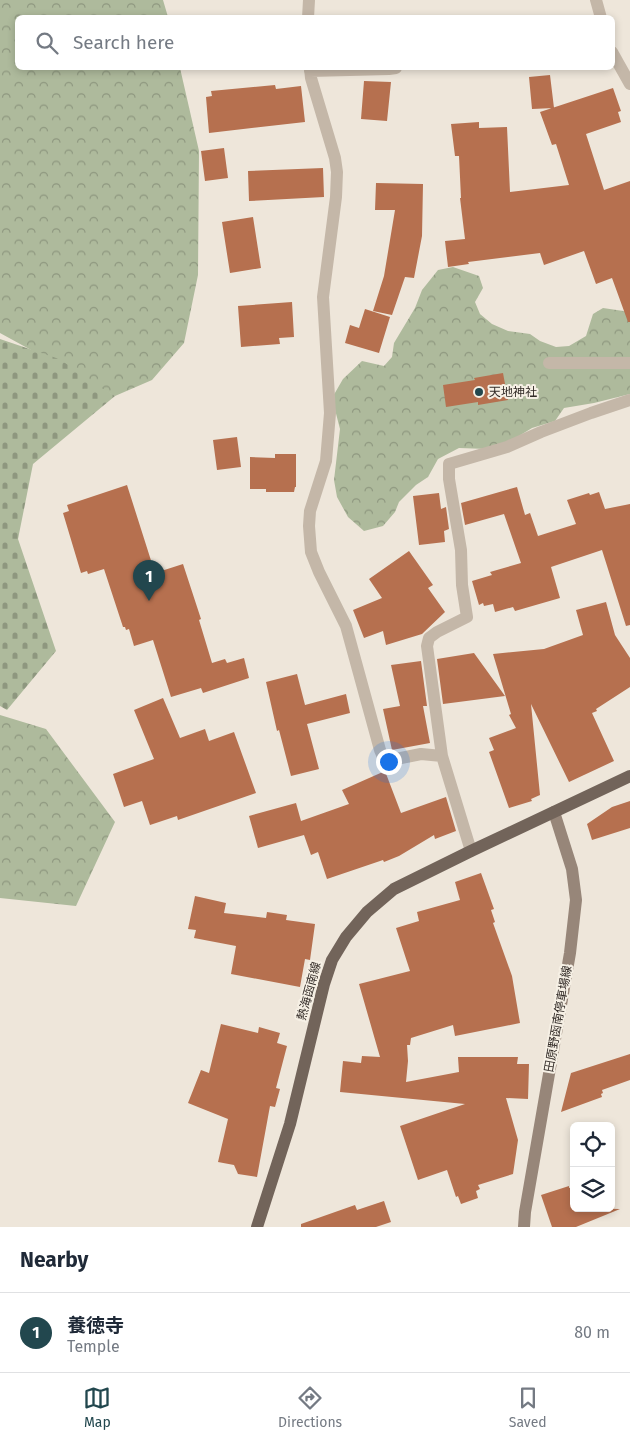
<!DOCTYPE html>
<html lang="en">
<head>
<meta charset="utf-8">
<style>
  body { margin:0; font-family:"Fira Sans","Noto Sans JP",sans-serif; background:#f6f6f7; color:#1f2937 }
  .controls { position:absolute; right:15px; bottom:15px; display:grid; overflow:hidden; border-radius:8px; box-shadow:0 2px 8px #0003 }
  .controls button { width:45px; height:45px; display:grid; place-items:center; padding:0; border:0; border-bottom:1px solid #e0e1e3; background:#fff; color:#1f2937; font:25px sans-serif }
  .you { position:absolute; left:388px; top:761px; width:18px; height:18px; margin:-12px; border:4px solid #fff; border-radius:50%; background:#1a73e8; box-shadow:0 0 0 8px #1a73e833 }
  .badge { display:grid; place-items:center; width:32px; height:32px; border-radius:50%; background:#22474e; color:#fff; font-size:16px; font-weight:700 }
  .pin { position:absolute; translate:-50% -41px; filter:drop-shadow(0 1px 2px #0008) }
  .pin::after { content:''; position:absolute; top:26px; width:18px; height:15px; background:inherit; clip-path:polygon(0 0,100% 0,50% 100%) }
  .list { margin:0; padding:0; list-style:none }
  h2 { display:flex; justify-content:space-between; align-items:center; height:65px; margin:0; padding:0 20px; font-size:21px }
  h2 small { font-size:16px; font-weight:400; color:#747a83 }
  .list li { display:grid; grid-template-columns:32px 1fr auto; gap:15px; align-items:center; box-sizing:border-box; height:80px; padding:0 20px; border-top:1px solid #e0e1e3 }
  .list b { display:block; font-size:19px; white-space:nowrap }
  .list p { margin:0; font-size:16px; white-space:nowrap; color:#747a83 }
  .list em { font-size:16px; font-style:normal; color:#747a83 }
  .icon { flex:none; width:28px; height:28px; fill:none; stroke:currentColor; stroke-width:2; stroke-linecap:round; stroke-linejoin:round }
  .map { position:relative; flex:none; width:630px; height:1227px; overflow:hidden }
  .search { position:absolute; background:#fff; box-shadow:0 2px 8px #0003; left:15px; right:15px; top:15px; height:55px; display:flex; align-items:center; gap:12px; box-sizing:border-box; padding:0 18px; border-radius:8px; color:#747a83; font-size:19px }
  .sheet { height:145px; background:#fff }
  nav { display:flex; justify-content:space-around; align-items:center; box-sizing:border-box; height:70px; border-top:1px solid #e0e1e3; background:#fff; font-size:14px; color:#747a83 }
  nav a { display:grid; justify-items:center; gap:2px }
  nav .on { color:#22474e }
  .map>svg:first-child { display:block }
  .forest { fill:url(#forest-crowns) }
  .cemetery { fill:url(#cemetery-stones) }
  .building { fill:#b6704f }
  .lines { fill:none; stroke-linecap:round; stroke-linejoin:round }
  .minor { stroke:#c4b7a8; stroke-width:12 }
  .secondary { stroke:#978679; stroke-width:12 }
  .primary { stroke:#72645a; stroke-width:12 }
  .poi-dot { fill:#22474e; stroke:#f6f0e5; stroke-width:2 }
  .labels { text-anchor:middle; stroke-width:4; stroke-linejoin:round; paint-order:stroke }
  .poi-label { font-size:12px; fill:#322b27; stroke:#f6f0e5; text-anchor:start }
  .street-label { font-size:12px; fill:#322b27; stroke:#f6f0e5 }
</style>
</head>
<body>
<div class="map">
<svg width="630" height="1227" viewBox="0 0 630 1227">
  <defs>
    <pattern id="forest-crowns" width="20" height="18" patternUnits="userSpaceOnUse" patternTransform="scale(1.25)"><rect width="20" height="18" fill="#aeba9c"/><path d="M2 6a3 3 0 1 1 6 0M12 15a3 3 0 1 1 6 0" fill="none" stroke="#8e977f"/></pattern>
    <pattern id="cemetery-stones" width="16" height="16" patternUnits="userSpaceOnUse" patternTransform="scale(1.25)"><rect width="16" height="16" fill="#aeba9c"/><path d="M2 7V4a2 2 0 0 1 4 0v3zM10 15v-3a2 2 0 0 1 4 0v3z" fill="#8e977f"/></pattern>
  </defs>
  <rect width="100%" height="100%" fill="#eee6da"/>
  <path class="forest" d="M0,0h163l5,17 -150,1v50h162l19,83 -1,124 -14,68 -32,37 -37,16 -115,-63z
    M453,267l26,9 4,12 -8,14 5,12 12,10 16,7 22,3 10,7 16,6 13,-1 17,-10 7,-22 10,-6 27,4v82l-36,9 -30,5 -9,13 -23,7 -18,11 -27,10 -28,-1 -21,11 -10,18 -12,8 -17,17 -4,10 -12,14 -19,5 -16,-14 -11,-20 -3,-17 6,-51 -8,-31 11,-19 19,-18 22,5 8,-9 2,-14 21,-35 7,-18 16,-20z
    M0,715l46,14 69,93 -39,84 -76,-8z"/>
  <path class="cemetery" d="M0,339l59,20 56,37 -82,68 -15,75 38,112 -49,59 -7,-4z"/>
  <path class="building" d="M550,75l4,33 -22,1 -3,-32z
    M364,81l27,1 -4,39 -26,-2z
    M275,85l1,4 25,-3 4,36 -96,11 -3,-36 6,-1 -1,-5z
    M613,88l8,23 -3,1 3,10 -35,12 18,56 26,-9v141h-2l-16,-44 -16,6 -12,-33 -40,14 -4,-12 -72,9 1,2 -21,3 -3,-26 20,-2 -5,-41h1l-2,-42h-4l-4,-32 28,-2v6l28,-1 3,65 59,-7 -13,-41 -4,1 -12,-33z
    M224,148l4,30 -23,3 -4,-30z
    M323,168l1,29 -75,4 -1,-30z
    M376,183l47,1 -1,52 -8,42 -9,-1 -13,38 -19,-4 11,-35 11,-66h-20z
    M253,217l8,51 -31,5 -8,-51z
    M292,302l2,35 -15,1 1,6 -39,3 -3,-41z
    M365,309l25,8 -11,36 -34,-10 5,-18 9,3z
    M503,373l5,27 -30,5v-3l-32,5 -3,-22 32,-5 -1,-2z
    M237,437l4,30 -24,3 -4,-30z
    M275,454h21v33h-1l-1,5h-28v-3h-16v-32l25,1z
    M127,485l28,88 28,-9 18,55 -2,1 13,43 13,-4 2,4 17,-5 5,20 -46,15 -2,-5 -30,9 -18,-57 -19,6 -5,-17 -3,1 -1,-3h-2l-19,-58 -16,5 -1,-3 -6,2 -18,-60 6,-2 -2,-6z
    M517,487l8,28 5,-2 8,23 38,-12 -9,-24 22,-7 1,2 9,-3 6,17 25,-5v121l-4,1 -24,-76 -51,17 9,31 -45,13 -2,-4 -18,5 -2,-8 -9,2 -1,-3 -4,2 -7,-24 20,-6 -2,-3 31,-9 -17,-49 -39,11 -4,-22z
    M439,493l2,16 5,-2 3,22 -5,2 1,11 -26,3 -6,-49z
    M409,551l24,34 -5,3 17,24 -23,22 -36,11 -3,-14 -19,7 -11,-28 29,-12 -13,-19z
    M606,602l9,33 15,23v29l-34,22 1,2 -5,2 22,48 -45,21 -38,-78 9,91 -9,4 1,2 -23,7 -20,-56 5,-2 -5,-12 27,-10 -7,-13 2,-1 -18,-60 51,-5 39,-14 -7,-25z
    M474,653l31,43 -62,8 -6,-45z
    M421,661l6,45h-4l7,37 -38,7 -9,-41 17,-3 -9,-41z
    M297,674l8,31 41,-11 4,19 -43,11 12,45 -28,7 -12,-46 -2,1 -11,-49z
    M163,698l17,40 25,-9 4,12 25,-9 22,61 -78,27 -1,-4 -27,9 -8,-24 -18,6 -11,-33 41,-15 -20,-49z
    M385,771l16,42 45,-16 10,34 -21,8 -1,-4 -35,21 -15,6 -1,-2 -56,19 -9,-27 -7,3 -7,-20 -46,13 -9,-32 47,-13 5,18 48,-17 -7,-14z
    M630,801v27l-38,12 -5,-16 25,-17z
    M481,873l13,36 -3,1 4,12 -2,1 19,53 8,47 -65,13 -2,-11 -42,13 -1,7h-3l1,16 -2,21 53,-10 -1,-15h60l-1,7h12l-1,35 -22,-1 12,42 -5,34 -35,11 2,4 -4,2 2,7 -17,6 -3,-8 -2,1 -9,-27 -29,10 -18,-54 65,-22 -125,-12 3,-31 18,2 1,-7 18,1 -21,-73 51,-13 -14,-43 23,-7 -2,-9 43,-12 -5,-18z
    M195,896l31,7 -2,10 42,5 1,-6 20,3 -1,5 29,4 -5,36 -5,-1 -5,28 -69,-13 5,-28 -42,-8 2,-8 -8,-1z
    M221,1024l37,9 1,-6 21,6 -3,10 10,3 -11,42 4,1 -5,18 -5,-1 -13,71 -19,-3 -4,-9 -16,-3 10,-43 -40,-16 13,-33 8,3z
    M630,1054v26l-28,10 1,3 -2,1 1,3 -41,15 10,-39z
    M569,1186v2l5,-1v21l46,1 -44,18h-24l-11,-32z
    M384,1201l7,21 -15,5h-75v-3l54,-19 2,5z"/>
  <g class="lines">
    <path class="minor" d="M596,0l5,18
      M308,18l1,-18
      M612,52l18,32
      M310,68l1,10 24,80 2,14 -1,25 -13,100 7,116 -4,48 -16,50 -1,15 2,26 8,20 27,54 34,124 4,9 17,-1 20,-4 21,2
      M310,71l79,-2 7,-1
      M549,363h81
      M471,851l-29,-95 -15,-110 2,-8 8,-6 30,-15 -5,-32 -1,-35 -12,-71v-15l58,-17 34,-15 50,-19 39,-13"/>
    <path class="secondary" d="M524,1227l1,-15 45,-259 6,-53 -4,-31 -18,-57"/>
    <path class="primary" d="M257,1227l33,-103 34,-140 8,-24 14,-23 21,-25 27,-23 77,-38 159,-75"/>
  </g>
  <circle class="poi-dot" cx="479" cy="392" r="5"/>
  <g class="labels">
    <g class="poi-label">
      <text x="489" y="396">天地神社</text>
    </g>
    <g class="street-label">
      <text transform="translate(309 991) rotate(-75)" y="4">熱海函南線</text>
      <text transform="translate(558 1019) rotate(-80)" y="4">田原野函南停車場線</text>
    </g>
  </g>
</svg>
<div class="controls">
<button><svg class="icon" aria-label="locate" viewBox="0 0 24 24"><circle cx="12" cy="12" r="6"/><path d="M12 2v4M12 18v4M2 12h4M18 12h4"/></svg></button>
<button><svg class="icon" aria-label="layers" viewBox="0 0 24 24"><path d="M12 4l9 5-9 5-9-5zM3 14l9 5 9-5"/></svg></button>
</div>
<div class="you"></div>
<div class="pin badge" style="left:149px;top:601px">1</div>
<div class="search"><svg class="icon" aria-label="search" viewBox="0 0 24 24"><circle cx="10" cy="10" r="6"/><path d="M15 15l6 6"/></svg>Search here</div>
</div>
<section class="sheet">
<h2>Nearby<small></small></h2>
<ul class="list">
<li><span class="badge">1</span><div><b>養徳寺</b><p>Temple</p></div><em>80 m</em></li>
</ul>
</section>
<nav>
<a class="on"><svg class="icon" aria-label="map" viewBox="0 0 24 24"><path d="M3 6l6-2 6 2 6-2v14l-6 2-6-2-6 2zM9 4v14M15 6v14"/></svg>Map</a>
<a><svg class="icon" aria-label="directions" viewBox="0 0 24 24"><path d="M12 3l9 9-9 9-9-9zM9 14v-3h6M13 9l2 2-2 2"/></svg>Directions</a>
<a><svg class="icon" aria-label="saved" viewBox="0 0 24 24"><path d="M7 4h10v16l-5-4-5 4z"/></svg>Saved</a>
</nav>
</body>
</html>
